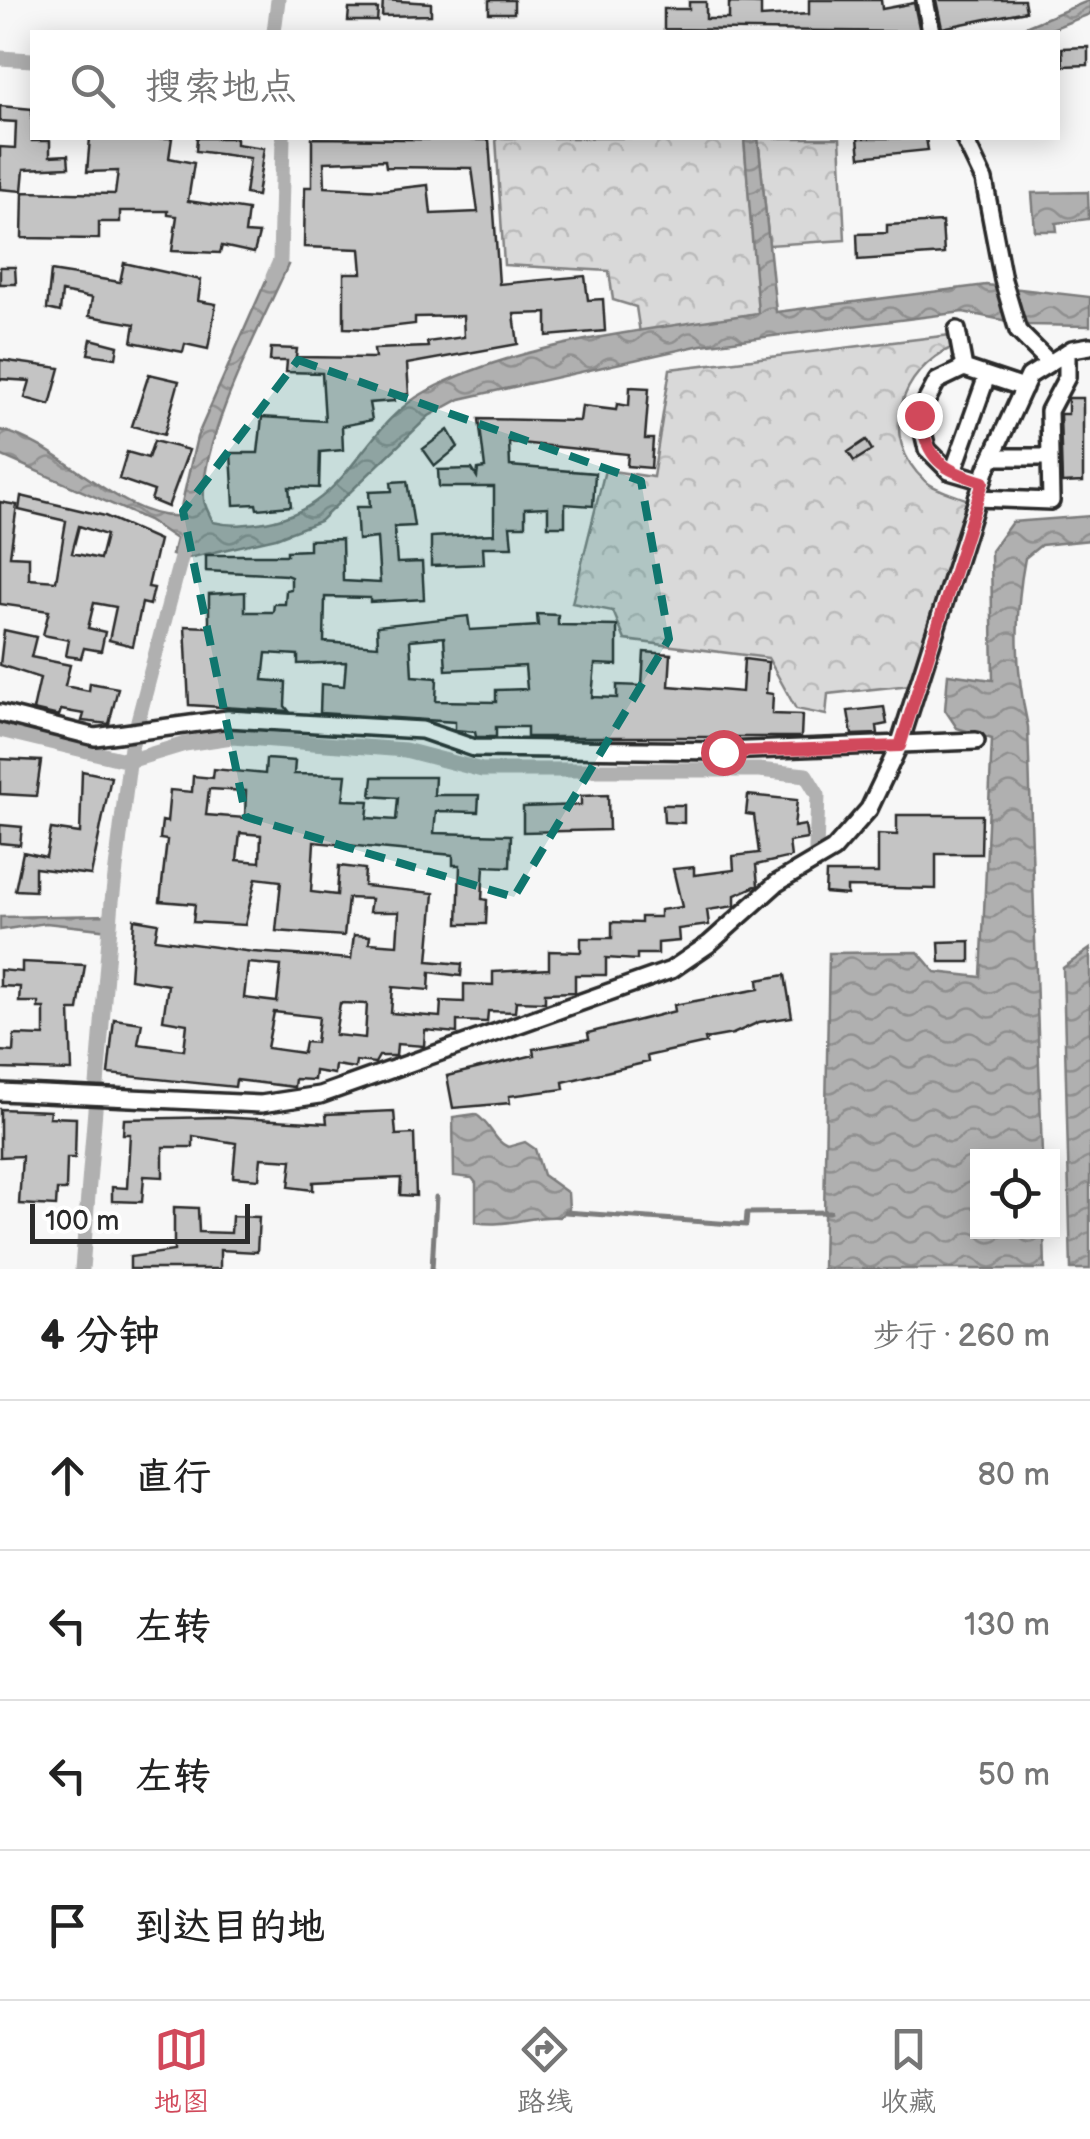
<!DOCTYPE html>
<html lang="zh">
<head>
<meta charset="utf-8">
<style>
  body { margin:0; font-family:"Balsamiq Sans","LXGW WenKai TC",sans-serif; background:#f2f2f2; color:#222 }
  .controls { position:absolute; right:30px; bottom:30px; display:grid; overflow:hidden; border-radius:0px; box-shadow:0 5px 25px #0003 }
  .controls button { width:90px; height:90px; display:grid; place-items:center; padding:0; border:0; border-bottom:2px solid #e0e0e0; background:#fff; color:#222; font:50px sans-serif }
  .scale { position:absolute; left:30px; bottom:25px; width:220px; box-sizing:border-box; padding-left:10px; border:5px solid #2b2b2b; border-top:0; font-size:28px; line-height:35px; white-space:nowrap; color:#2b2b2b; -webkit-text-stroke:8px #fff; paint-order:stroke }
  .stop { position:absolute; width:30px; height:30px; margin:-22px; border:8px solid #d1495b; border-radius:50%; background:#fff }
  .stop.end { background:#d1495b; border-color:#fff; box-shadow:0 2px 10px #0008 }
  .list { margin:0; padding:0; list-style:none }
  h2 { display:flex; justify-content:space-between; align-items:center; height:130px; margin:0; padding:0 40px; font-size:42px }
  h2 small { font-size:32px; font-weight:400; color:#767676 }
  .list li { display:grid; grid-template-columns:65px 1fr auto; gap:30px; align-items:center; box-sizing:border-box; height:150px; padding:0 40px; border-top:2px solid #e0e0e0 }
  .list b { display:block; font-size:38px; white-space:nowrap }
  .list em { font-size:32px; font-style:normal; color:#767676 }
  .icon { flex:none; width:55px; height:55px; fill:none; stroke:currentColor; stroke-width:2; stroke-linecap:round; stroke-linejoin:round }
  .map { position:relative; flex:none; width:1090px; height:1269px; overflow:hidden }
  .search { position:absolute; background:#fff; box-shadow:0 5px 25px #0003; left:30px; right:30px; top:30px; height:110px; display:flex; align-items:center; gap:25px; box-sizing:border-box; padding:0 35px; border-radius:0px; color:#767676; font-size:38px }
  .sheet { height:730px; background:#fff }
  nav { display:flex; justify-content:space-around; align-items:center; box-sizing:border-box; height:140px; border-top:2px solid #e0e0e0; background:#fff; font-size:28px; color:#767676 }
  nav a { display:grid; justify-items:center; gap:5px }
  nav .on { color:#d1495b }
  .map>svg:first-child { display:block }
  .park { fill:url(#park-crowns); stroke:#828282; stroke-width:2.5 }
  .water { fill:url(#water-waves); stroke:#7b7b7b; stroke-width:2.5 }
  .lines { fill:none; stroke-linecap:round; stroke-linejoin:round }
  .stream { stroke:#7b7b7b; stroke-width:5 }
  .canal { stroke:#b0b0b0; stroke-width:15 }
  .building { fill:#c4c4c4; stroke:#2b2b2b; stroke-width:2.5; fill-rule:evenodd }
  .minor-casing { stroke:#2b2b2b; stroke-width:22 }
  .minor { stroke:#fff; stroke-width:15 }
  .route { stroke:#d1495b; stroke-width:12 }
  .marked { fill:#0f766e; fill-opacity:0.2; stroke:#0f766e; stroke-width:8; stroke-dasharray:20 12; stroke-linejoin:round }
</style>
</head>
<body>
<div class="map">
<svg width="1090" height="1269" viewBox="0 0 1090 1269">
  <defs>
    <pattern id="park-crowns" width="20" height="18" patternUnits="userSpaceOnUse" patternTransform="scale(2.5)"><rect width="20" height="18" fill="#d9d9d9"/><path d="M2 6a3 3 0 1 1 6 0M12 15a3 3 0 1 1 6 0" fill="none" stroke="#bababa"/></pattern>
    <pattern id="water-waves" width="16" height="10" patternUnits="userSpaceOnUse" patternTransform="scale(2.5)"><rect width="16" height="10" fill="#b0b0b0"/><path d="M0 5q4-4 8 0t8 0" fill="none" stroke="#8f8f8f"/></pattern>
  </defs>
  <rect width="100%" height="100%" fill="#f7f7f7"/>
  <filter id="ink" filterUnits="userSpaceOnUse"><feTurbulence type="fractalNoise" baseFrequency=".01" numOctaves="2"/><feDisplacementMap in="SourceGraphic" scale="20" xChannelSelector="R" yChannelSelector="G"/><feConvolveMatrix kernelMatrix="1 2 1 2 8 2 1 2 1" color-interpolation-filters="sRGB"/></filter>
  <g filter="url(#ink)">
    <path class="park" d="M496,138h248l15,175 -119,20 -4,-26 -23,-7 -4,-29 -105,-6z
      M758,138h82l5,102 -76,5z
      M951,335l2,12c-53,23 -76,90 -28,134 10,9 31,14 43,19l-58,185 -82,9 -2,21 -30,-6 -28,-51 -143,-18 -12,-29 -41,-8 33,-133 48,7 17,-108z"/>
    <path class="water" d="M1090,0v14l-46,18h-31z
      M744,138h14l18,174 210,-27 104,12v29l-63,-1 -64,-13 -262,33 -241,54 -31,17 -109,105 -44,17 -92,21 -12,-4 4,-16 -28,-19 -148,-65v-25c58,12 122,90 179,86l18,-79 78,-177 13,5c-25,56 -89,176 -84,235 1,7 6,15 9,22 16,4 28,3 45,1 92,-11 99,-95 169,-132 94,-50 226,-62 331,-78z
      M1088,192l1,27 -33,4 1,8h-22l-3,-38z
      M1090,516v24l-49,5 -16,13c-11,58 -10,111 3,169l14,429h-64v76h66l1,37h-222l6,-316 89,-1 17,20 46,5 11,-238 -35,-11 -12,-18 3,-36 45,6 -2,-129 21,-29z
      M111,915l-1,15 -64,-7 -46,7v-13z
      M1090,949v320h-19l-8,-301z
      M475,1114c15,8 18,27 33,33l17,-5 10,7 8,26 25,18 1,16 -10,8c-28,-2 -56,11 -83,5v-39l-4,-5 -18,-2 -1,-59z"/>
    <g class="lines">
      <path class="stream" d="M565,1212l181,13 1,-12 83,-1
        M432,1269l4,-72"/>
      <path class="canal" d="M274,32l4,-32
        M0,58l32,2
        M273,277l7,-16 3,-123
        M0,730l129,31 56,-17 47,-7 173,13 77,20h277l47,5 12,20 -2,55
        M82,1269l30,-368 19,-154 55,-208"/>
    </g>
    <path class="building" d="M383,0l48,3v12l-49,1z
      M489,0h25v13h-25z
      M809,0h72l1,9 32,-6 6,29 -256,-3v-20h25v-7h17v17h23v-16l32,1v13l48,-3z
      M936,0h88l2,11 -84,17z
      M349,9h29l-1,12h-29z
      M1088,47v18l-25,1 -1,-18z
      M0,106l32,3v32h18v15l18,-1 1,12 -45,2 -2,22 -22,-2v-42l15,1 1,-26 -16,-1z
      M90,138h82l-3,20 25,5 -6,38 60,9 -3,23 14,1 -5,19 -32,-7 -2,7 -48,-2 5,-35 -9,-1v-4h-48v11h-21v17l-77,-1 1,-46 92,2 3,-23 -31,1z
      M197,138h39v6l28,4 -7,48 -12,-2 5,-36 -54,-7z
      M312,138l177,2 10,144 86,-8 3,24 15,-1 2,32 -58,5v-23l-33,1 4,30 -111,20 2,30 -15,2v5l-25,2 3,17 -30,6 1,24 -23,2 -1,36 -30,-1 2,19 -34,3 -1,-5 -22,1 -3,-52h27l4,-36 63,4 -3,-48 -36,-1 1,-11h-17l1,-13 26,1 -1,8 79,1 -1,-9 54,-2 -1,-5 37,-5 -1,-21 -48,1v7l-43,5 -28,-1v-55h18l-2,-24 -56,-2 1,-60h7zM385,160l1,7 86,1 6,44 -47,2 -3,-29 -44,5 -59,-3 -1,-25z
      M858,138h68l2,12 -68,7z
      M942,222l2,32 -86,6 -1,-26 30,-1v-8z
      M124,263l77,17 -3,21 18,3 -8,45 -23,-5 -2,8 -51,-10 3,-18 -46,-8 3,-18 -30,-6 -2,20 -13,-3 4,-38 69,11z
      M0,267h15l1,17h-16z
      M91,339l27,7 -2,12 -28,-4z
      M0,360l60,8 -10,37 -25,-7 5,-17 -30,-2z
      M149,374l30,7 -15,54 -32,-9z
      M630,387l19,1 -4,51h8l-2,29 -24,-2 1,-12 -119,-12 1,24 85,7 -2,33 -28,-2v22h-17v-19l-23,1v18h-15l2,21h-29l1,17 -53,2v-29l63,-3v-47h-55l-1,-17 34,-1 5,8 1,-8 7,-1 -6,-49 101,2 2,-15 34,4 1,-6 12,2z
      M1068,398h15v84l-21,1 -2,-69h8z
      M448,430l10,17 -23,19 -12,-17z
      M866,440l6,10 -18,11 -6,-9z
      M154,441l35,9 -21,57 -17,-7 3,-9 -35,-12 8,-27 21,6z
      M407,481l7,45 -20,1 3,36 25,-1 2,37 -54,3v-4l-45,-1 -1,45 54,4 -1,-20 91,-10 2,14 68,-4 -1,-12 21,1v10l59,1v39l-22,-1 -3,33 25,1v-13l25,1 2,-34 27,2 -2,32 73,6 2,-33 24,3 -2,31 7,1 -1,20 30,1 -1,22h-274v-10h-31v10h-20l-1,-5 -20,-2v-8l-135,-9 1,-29 23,2 2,-24 -48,2v-9l-32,-2 -3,27 23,2 -1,24 4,5 -100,-6 -4,-79 24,1v-33l36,-2v20h28l1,-8h11l1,-14 5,-1v-12l-5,-2 -80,-4v-16h81v-4l22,-1v-10l33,-1 1,42 37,2 -3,-45 -19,2 -2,-33h14l-1,-15 23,-1 -1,-9zM444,637l2,33 79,-4 2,23 -31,1v12l-60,-1 1,-23 -25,-2 -2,-36z
      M21,496l84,20 54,24 -11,47 6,1 -4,17 -8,-2 -9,43 -24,-6 7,-33 -22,-4 -6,25 17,4 -4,19 -17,-3 -3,10 -15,-2 3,-16 -26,-5 6,-24 -49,-7v-102l17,3 -7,51 19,1v22l27,2 10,-60 -47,-11zM79,526l27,9 -6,24 -28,-6z
      M4,630l32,7 -5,20 39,8 -5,21 24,5 1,-8 28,5 -9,36 -27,-3 2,-7 -23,-4 -2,6 -26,-6 7,-32 -40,-13z
      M884,707l3,17 -10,2 1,8 -26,1 -4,-24z
      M0,759l41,2 -5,35 -36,-2z
      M266,759l29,2 -1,13 52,1 -3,25 26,1 -2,17 29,2 2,-22 -27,-2 2,-19h62l-1,18h45l-1,17 -42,-1 -2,22 77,2 -1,32 -26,-1 -2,33 5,1 -1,24h-28l2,-59h-7v-10l-139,-13 -3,50 26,3 2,-29 26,3 -1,17 70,7 -6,68 34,3 -1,12 -31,-4 -1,18 -36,-3 -2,26 49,4 1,-16 23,1v-18l29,1v-13l56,-3v-18l32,1v-14h31v-16l29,1v-6h19v-7l22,-3 -9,-38 21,-2v8l40,-5 -1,-14 26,-3 -5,-38 -8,-1 2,-19 49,5 -3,27 11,-2 2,14 -18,3 2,15 -35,8 2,20 -23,10v11l-28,4 2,15 -31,4 1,12 -21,2v11h-21v6l-31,-2v17h-31v17l-30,1v9l-29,-1 -1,11 -27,-1 -1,11 -30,-1v12l-32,-3 -1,16 -27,-2 -1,12h-17l-4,7 -19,-2 -1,7 -20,-3 -1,9 -19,-3 -1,9 -19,-1 -1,8 -58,-7 -1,7 -127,-13 6,-55 28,4 -4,21 46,6 3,-26 -24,-4 5,-35 -38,-6 4,-60 24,4 -3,16 98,13 98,7 3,-24 16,1 -1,7 28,2 2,-33h-30l2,-13 -23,-1 -4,38 -68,-5 5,-50 -25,-3 -11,47 -52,-3 2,-18 -35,-3 7,-61 -7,-1 2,-18 5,1 3,-32 22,2 1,-16 20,2 1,-9 51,5zM209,789l37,2 -1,27 -39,-3zM240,833l21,2 -1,27 -23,-2zM248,963l33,3 -4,36 -33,-4zM340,1003l27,1 -2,34 -30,-3zM274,1012l45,5 -3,26 -11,-1 -2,11 -36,-5z
      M82,771l29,6 -20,98 -56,-7v23l-20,-1 8,-38 23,5 5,-28 29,4z
      M608,795l1,35 -86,2v-25l58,-2v-9z
      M663,805h21v18l-20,-1z
      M897,815h85l-1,39h-45v35l-89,-2v8l-22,-2 1,-20h52v-39l19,1z
      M0,825l22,2 -2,18 -20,-2z
      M970,941v21h-30l-1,-20z
      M22,962l63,3 -7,45h-8l2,61 -72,-2v-18l13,1 1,-17 30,1v-28h-6v-6h-19l1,-15 -20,-1v-16l22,2z
      M785,975l7,42 -33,5 -26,12 -28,5 1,4 -59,13 1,6 -85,20 1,7 -55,7 1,7 -57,5 -6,-32 87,-21 -1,-6 56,-10 -1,-6 87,-22 -1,-6 85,-16 -1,-9z
      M0,1109l50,2 -1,6 27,1 -1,40h-8l-1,32h-9l-1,16 -37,-2 3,-48 -22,1z
      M394,1111l2,24 18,-1 2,62 -16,-1 1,-17 -88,4v8l-24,-3 3,-27 -31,-2 -2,21 -26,-2 3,-34 -43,-7v11h-30v30l-19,-1 -2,26 -30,-1v-14l15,1 3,-54h-7l1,-15 95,-2 108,6 -1,-9z
      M174,1207l24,1 1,24 32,1 1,-17 27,1 -2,35 -37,-2v19h-90v-12l44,-6z"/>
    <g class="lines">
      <defs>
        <path id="minor" d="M925,0l6,32
          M964,138l20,42 19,100 15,51 31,31
          M957,330l7,38
          M992,457h58
          M953,472l34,-96
          M983,481l-34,-10 -22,-22 -8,-34 18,-34 27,-13 60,20
          M977,498l74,3 -2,-90 18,-34v-25
          M0,713l95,24 133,-18 194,11 52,18 249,3 253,-10
          M0,1092l261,12 59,-9 351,-125 38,-26 68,-61 56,-33 36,-41 30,-63 88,-278 42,-92 43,-27 18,-3"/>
      </defs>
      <use href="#minor" class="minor-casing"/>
      <use href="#minor" class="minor"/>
    </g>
  </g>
  <g class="lines" filter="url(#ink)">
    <path class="route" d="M723,752l177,-6 83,-264c-44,-14 -54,-21 -64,-67"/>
  </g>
  <path class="marked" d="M298,360l343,121 28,158 -155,258 -268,-80 -63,-306z"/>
</svg>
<div class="controls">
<button><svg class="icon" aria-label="locate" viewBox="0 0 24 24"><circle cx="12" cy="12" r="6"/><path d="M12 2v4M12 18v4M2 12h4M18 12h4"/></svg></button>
</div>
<div class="scale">100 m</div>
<div class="stop" style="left:723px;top:752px"></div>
<div class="stop end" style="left:919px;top:415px"></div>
<div class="search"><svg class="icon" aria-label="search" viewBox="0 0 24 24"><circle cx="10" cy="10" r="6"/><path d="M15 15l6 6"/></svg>搜索地点</div>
</div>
<section class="sheet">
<h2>4 分钟<small>步行 · 260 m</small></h2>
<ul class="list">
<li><svg class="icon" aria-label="ahead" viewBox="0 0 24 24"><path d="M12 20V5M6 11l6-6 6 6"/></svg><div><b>直行</b></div><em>80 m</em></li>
<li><svg class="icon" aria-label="left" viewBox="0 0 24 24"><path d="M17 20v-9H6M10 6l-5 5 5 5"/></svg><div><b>左转</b></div><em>130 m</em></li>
<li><svg class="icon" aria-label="left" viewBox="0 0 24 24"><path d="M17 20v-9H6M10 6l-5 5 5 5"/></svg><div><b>左转</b></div><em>50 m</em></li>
<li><svg class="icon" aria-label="arrive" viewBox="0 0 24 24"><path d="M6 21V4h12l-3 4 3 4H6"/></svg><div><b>到达目的地</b></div></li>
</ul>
</section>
<nav>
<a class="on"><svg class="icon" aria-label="map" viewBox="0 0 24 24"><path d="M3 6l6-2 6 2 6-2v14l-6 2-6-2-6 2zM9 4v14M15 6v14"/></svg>地图</a>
<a><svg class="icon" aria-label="directions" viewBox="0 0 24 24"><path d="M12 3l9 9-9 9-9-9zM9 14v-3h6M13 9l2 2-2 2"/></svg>路线</a>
<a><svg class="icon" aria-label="saved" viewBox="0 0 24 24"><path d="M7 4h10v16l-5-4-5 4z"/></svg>收藏</a>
</nav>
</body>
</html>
